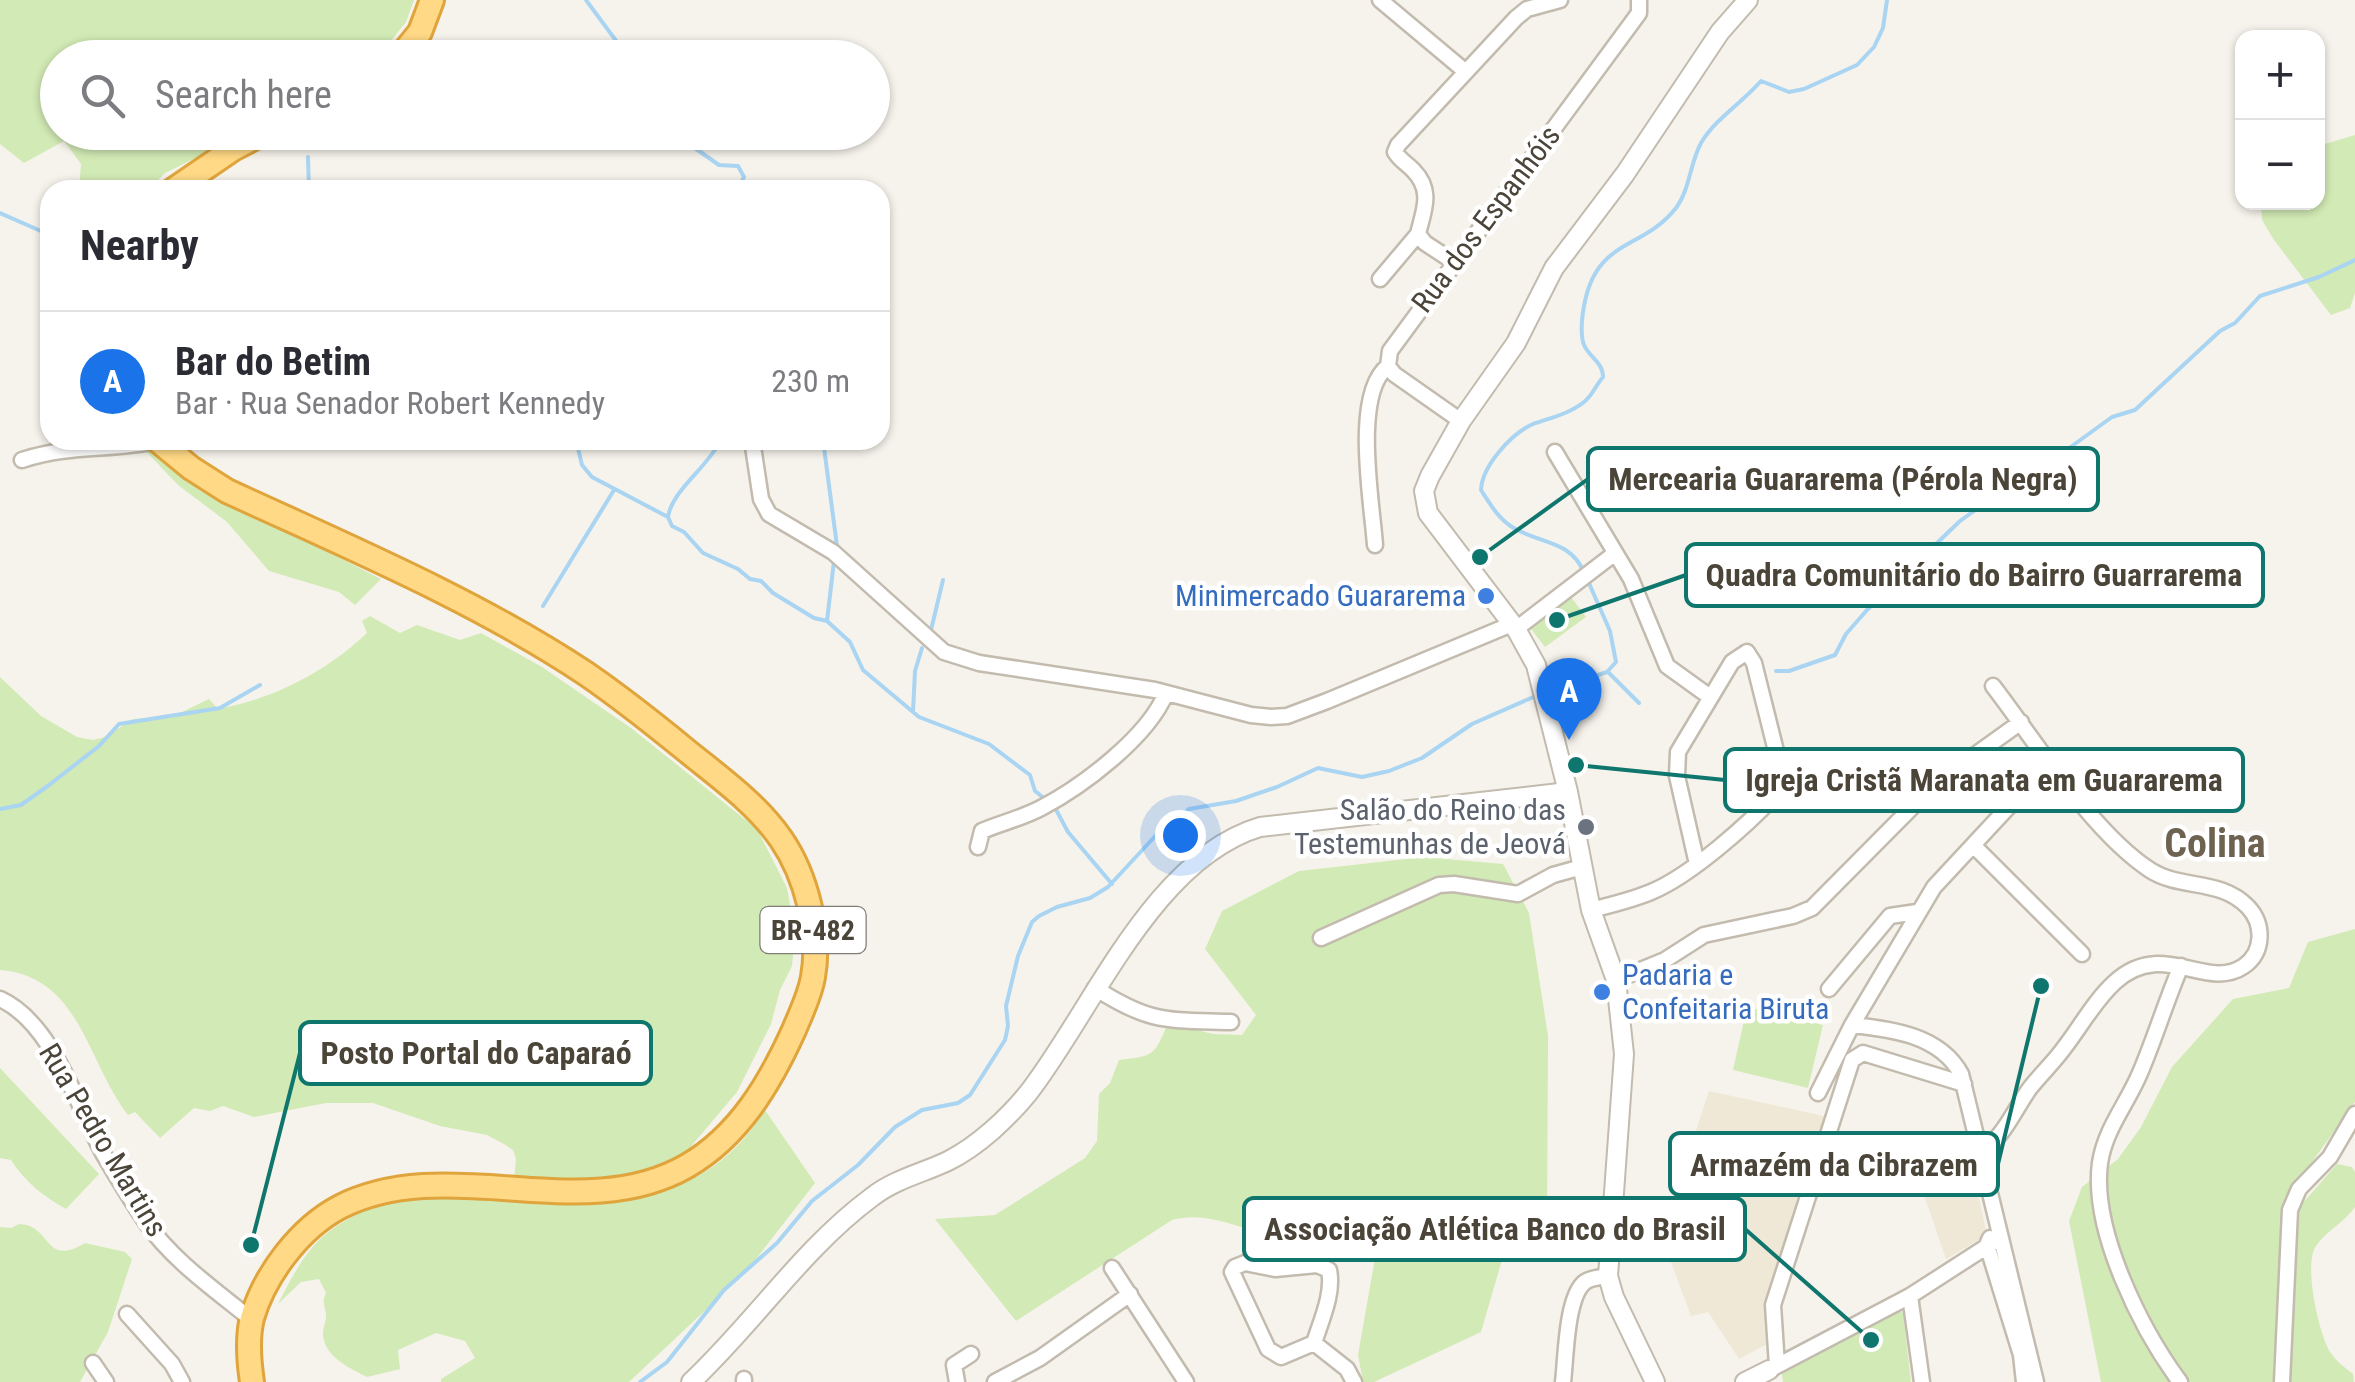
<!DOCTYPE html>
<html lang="en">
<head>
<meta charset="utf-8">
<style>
  body { margin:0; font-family:"Roboto Condensed",sans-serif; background:#f7f7f7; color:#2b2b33 }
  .controls { position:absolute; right:30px; top:30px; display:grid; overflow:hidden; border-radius:20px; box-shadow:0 2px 8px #0004 }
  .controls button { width:90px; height:90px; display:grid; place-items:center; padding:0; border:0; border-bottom:2px solid #e1e1e2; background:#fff; color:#2b2b33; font:50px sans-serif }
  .you { position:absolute; left:1180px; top:835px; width:35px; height:35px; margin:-25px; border:8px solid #fff; border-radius:50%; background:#1a73e8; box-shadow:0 0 0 15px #1a73e833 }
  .badge { display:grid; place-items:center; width:65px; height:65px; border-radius:50%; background:#1a73e8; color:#fff; font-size:32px; font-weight:700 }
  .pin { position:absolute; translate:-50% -82px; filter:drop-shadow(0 2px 5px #0008) }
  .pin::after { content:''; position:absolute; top:52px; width:35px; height:30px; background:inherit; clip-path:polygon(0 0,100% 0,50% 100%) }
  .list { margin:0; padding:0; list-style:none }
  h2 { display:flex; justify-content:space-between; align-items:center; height:130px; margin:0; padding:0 40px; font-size:42px }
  h2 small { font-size:32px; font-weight:400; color:#7c7c81 }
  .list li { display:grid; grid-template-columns:65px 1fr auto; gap:30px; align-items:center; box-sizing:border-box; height:140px; padding:0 40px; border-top:2px solid #e1e1e2 }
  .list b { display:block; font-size:38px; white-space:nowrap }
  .list p { margin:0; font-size:32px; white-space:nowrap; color:#7c7c81 }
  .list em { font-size:32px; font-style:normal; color:#7c7c81 }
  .icon { flex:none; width:55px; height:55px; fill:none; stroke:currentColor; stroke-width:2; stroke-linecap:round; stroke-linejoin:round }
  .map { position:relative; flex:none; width:2355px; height:1382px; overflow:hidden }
  .search { position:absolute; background:#fff; box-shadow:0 2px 8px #0004; left:40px; top:40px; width:850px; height:110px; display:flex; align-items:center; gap:25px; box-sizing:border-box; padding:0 35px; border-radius:55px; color:#7c7c81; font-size:38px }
  .panel { position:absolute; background:#fff; box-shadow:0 2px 8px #0004; left:40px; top:180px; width:850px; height:270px; border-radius:30px }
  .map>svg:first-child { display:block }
  .education { fill:#efe8d6 }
  .green { fill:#d2eab5 }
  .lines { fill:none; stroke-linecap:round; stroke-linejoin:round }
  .stream { stroke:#a9d4f2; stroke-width:4 }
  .minor-casing { stroke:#c2bbae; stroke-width:19 }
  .tertiary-casing { stroke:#c2bbae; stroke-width:22 }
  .trunk-casing { stroke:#e0a43c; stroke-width:28 }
  .minor { stroke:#fff; stroke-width:14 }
  .tertiary { stroke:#fff; stroke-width:18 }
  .trunk { stroke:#ffd985; stroke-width:22 }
  .shop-dot { fill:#3f7fe0; stroke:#fff; stroke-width:4 }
  .worship-dot { fill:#6b7280; stroke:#fff; stroke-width:4 }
  .labels { text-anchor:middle; stroke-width:9; stroke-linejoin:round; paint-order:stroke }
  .shield { fill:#fff; stroke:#817c74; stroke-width:2.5 }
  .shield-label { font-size:28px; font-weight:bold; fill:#4b4439 }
  .street-label { font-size:30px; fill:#4b4439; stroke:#fff }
  .shop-label { font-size:30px; fill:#366cbe; stroke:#fff; text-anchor:end }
  .worship-label { font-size:30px; fill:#5b616d; stroke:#fff; text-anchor:end }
  .district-label { font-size:40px; font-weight:bold; fill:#6e6250; stroke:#fff }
  .leader { fill:none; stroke:#0f766e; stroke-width:4 }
  .callout-dot { fill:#0f766e; stroke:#fff; stroke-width:4 }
  .callout { fill:#fff; stroke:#0f766e; stroke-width:4 }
  .callout-label { font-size:32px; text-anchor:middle; font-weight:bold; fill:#4b4439 }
</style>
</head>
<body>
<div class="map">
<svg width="2355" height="1382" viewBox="0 0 2355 1382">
  <rect width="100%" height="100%" fill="#f6f3ec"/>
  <path class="education" d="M1709,1091l119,26 -60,192 3,33 -32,17 -31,-47 -17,4 -20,-54 11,-2 5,-102z
    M1971,1161l16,74 -41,24 -31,-90z"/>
  <path class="green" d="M0,0h414l-8,22 -28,35 -320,1v74l189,1 -82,40 -17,17h-69l2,-26 -17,-23 -40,22 -24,-19z
    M2355,135v158l-5,15 -19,7 -57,-75 -12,-20 -1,-17 57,-1v-56z
    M73,440h75l67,54 166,85 -26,26 -16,-13 -70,-21 -42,-49 -49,-37 -38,-40 -68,-1z
    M1568,593l18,24 -41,30 -18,-23z
    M370,616l30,17 17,-8 43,15 21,-7 61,34 89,61 126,101 30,59 8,46 -3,32 -12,24 -9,34 -34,68 -55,65 -47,18 -34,5h-87l2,-21 -3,-9 -9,-6 -17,-9 -47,-9 -67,-23h-47l-72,14 -31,-11 -13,5 -16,-3 -34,30 -25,-26 -7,3c-41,-53 -48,-139 -128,-145v-293l41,39 36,21 16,3 12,-3 28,-18 39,-2 37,-18 9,10c55,-10 108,-37 149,-76l-5,-12z
    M1424,857l79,7 26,49 19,123 -1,188 -34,-2 -32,110 -107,50h-11l-5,-27 20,-114 -26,-13 -12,-1 -2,-19c-14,9 -31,24 -48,26 -38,5 -75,-26 -118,-14l-156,101 -81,-102 60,-4 90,-57 12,-17 2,-47 11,-11 9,-23c35,-4 35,-4 49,-37l45,11 29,1 14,-20 -51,-66 17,-38 77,-40z
    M2355,929v173l-58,81 -2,29 42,-48 15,3 3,5v35c-10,15 -29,24 -39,39 -13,18 3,88 14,106 7,10 14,15 23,22l1,8h-253l-32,-161 13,-34 36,-28 23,-32 31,-60 61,-68 56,-11 19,-46z
    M1747,1007l76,18 -15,63 -75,-18z
    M0,1068l99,106 -33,35c-22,-12 -42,-28 -55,-49l-11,-2z
    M765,1110l50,73 -69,89 -117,110h-188v-3l34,-21 -10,-17 -29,-8 -38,17 2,19 -33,8c-18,-9 -44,-21 -44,-44 0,-6 3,-11 3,-16 0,-11 -5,-13 0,-24l-7,-14 -18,3 -23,22c13,-26 29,-57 53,-74 67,-47 125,-32 199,-29 97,4 179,-1 235,-91z
    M19,1224c33,1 25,44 66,19l40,9 7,7 -24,73 -28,50h-80v-155l11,1z
    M1897,1310l6,3 8,69h-128l-2,-15z"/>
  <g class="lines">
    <path class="stream" d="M586,0l31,42 7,16
      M672,132l47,33 19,1 6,11 -7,13
      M308,157l1,33
      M0,213l50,22
      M576,440l6,25 10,12 76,40 4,9 12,6 19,21 35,16 12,10 11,2 12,12 41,25 13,3 23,21 13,28 56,47 70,27 41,31 5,16 10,8
      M823,440l14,106
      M668,517c4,-27 40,-50 53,-77
      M1584,572c-15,-33 -45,-28 -72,-45 -14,-9 -22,-23 -31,-37 1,-24 30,-56 52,-66 17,-6 36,-10 51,-22 8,-6 12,-17 19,-25 0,-15 -13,-19 -19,-32 -4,-9 -2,-30 0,-39 12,-68 58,-55 92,-98 14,-19 14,-45 25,-65 14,-24 42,-41 60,-62l28,11 15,-3 53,-24 17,-18 9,-19 4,-28
      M543,606l71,-116
      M827,621l7,-60
      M931,630l12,-50
      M1776,671h13l46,-16 11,-21 21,-24 93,-89 39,-28 40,-16 33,-31 40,-29 23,-7 85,-79 15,-8 25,-27 59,-19 36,-17
      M1608,672l31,31
      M1547,692l60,-20 9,-10 -6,-31 -22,-50
      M913,712l2,-41 7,-23
      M1053,804l15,28 44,52
      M0,809l21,-4 28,-20 50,-39 20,-22 101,-16 40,-23
      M640,1382l27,-20 57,-72 53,-47 35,-42 46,-36 37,-38 27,-17 36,-7 12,-8 35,-55 3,-14 -2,-20 12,-50 14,-34 7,-6 18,-9 33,-9 18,-11 51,-55 30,-23 47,-8 41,-14 41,-19 44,9 27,-6 33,-13 50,-34 66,-29"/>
    <defs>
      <path id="minor" d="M1380,0l86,72
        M1454,262l-29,-19 -7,-9c5,-22 16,-43 -5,-64 -7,-7 -13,-10 -18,-18l3,-7 118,-127 11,-9 33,-9
        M1380,279l38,-45
        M1461,421l-67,-47 -6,-8 2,-15 249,-338v-13
        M752,440l9,59 8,15 64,38 111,100 35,11 176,27 96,25 20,2 16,-1 40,-15 185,-77
        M1555,452l76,127 36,87 43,31
        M22,460c50,-16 87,-9 136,-19
        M1375,545c-3,-43 -23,-151 13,-179
        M1516,629l98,-75
        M1973,845l109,109
        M978,847l4,-16c19,-8 40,-13 59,-23 42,-22 107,-71 125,-115
        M1591,910c20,-5 41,-10 60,-18 39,-16 98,-68 127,-100l4,-6 -1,-15 -27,-108 -7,-11 -15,10 -54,90 -1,24 20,88
        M1321,938l118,-53 15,-1 64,10 35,-19 29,-8
        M1616,980l49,-20 39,-25 89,-19 19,-8 124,-125 85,-61
        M1095,988c56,36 72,32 136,34
        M1829,989l61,-73 27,-4
        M0,999c53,24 77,107 104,156 13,22 27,45 41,66 28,40 69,68 107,99
        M1852,1025c39,4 88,10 109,49l75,308
        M1818,1093l34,-68 82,-138 80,-86c24,-16 39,-13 65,-1
        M1818,1171l48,-1 113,-18c24,-12 35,-42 51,-64 11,-14 24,-26 34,-40 17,-22 31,-48 51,-66 48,-44 91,10 129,-16 20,-14 20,-42 4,-59 -28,-29 -67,-17 -98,-37 -58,-38 -114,-128 -157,-184
        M1990,1238l-3,7 34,110 3,27
        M1245,1263l30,6 42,-4 12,5c5,23 -8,51 -15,73l-33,14 -13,-8 -36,-77 3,-5z
        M1112,1268l74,114
        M1910,1296l12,86
        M127,1314l45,50 10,18
        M1314,1343l33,26 7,13
        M93,1363l13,19
        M1777,1366l-4,-61 79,-245 11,-7 101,31
        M1771,1369l139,-73 90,-58
        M744,1379v3
        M957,1382l-3,-17 17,-11
        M995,1382l45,-24 90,-64
        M1563,1382c3,-23 3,-86 22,-100 5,-4 16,-5 23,-6
        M2180,1382c-39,-53 -89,-152 -80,-219 5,-34 27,-59 40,-90 15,-35 26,-72 41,-107
        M2282,1382l8,-172 9,-21 31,-32 25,-43"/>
      <path id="tertiary" d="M691,1382c63,-59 112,-134 181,-185 23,-18 51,-24 76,-36 30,-15 60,-43 81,-69 64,-83 124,-233 231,-265l308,-35
        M1655,1382l-41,-85 -6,-21 16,-222 -8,-74 -25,-70 -23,-118 -32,-127 -20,-36 -88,-116 -4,-22 6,-15 31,-55 55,-78 38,-75 71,-94 95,-142 28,-32
        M1745,1382l24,-12"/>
      <path id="trunk" d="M399,58l21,-26 12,-32
        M173,190l60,-41 32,-17
        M157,440l34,28 36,23c119,55 248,109 358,182 35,24 69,51 102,78 32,26 70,53 94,88 25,36 40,94 32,138 -3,18 -12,36 -19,53 -24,53 -55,106 -107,136 -106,61 -239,-14 -347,41 -40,21 -75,67 -88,111 -5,20 -3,44 0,64"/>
    </defs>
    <use href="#minor" class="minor-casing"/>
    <use href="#tertiary" class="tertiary-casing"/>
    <use href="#trunk" class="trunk-casing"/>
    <use href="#minor" class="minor"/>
    <use href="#tertiary" class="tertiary"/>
    <use href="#trunk" class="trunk"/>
  </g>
  <g class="shop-dot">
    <circle cx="1486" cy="596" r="10"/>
    <circle cx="1602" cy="992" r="10"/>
  </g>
  <circle class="worship-dot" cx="1586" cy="827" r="10"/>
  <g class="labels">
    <rect class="shield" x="760.5" y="907" width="105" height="46" rx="8"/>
    <g class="shield-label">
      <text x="813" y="940">BR-482</text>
    </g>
    <g class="street-label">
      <text transform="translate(1486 219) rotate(-53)" y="10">Rua dos Espanhóis</text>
      <text transform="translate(103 1140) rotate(59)" y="10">Rua Pedro Martins</text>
    </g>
    <g class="shop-label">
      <text x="1466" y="606">Minimercado Guararema</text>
      <text x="1622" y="985" text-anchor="start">Padaria e<tspan x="1622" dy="34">Confeitaria Biruta</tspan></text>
    </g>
    <g class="worship-label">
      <text x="1566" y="820">Salão do Reino das<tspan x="1566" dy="34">Testemunhas de Jeová</tspan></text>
    </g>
    <g class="district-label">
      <text x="2215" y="857">Colina</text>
    </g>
  </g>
  <path class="leader" d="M1480 557L1588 479M1557 620L1686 575M1576 765L1725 780M251 1245L300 1053M2041 986L1998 1164M1871 1340L1745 1229"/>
  <g class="callout-dot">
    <circle cx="1480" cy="557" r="10"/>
    <circle cx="1557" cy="620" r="10"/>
    <circle cx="1576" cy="765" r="10"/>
    <circle cx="251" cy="1245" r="10"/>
    <circle cx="2041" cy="986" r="10"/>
    <circle cx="1871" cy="1340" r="10"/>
  </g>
  <g class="callout">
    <rect x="1588" y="448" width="510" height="62" rx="10"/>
    <rect x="1686" y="544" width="577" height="62" rx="10"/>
    <rect x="1725" y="749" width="518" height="62" rx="10"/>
    <rect x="300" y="1022" width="351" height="62" rx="10"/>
    <rect x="1670" y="1133" width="328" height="62" rx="10"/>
    <rect x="1244" y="1198" width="501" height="62" rx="10"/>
  </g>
  <g class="callout-label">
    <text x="1843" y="490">Mercearia Guararema (Pérola Negra)</text>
    <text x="1974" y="586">Quadra Comunitário do Bairro Guarrarema</text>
    <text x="1984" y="791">Igreja Cristã Maranata em Guararema</text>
    <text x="476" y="1064">Posto Portal do Caparaó</text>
    <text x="1834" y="1176">Armazém da Cibrazem</text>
    <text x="1495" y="1240">Associação Atlética Banco do Brasil</text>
  </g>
</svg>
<div class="controls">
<button>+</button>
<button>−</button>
</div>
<div class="you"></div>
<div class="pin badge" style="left:1569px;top:740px">A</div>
<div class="search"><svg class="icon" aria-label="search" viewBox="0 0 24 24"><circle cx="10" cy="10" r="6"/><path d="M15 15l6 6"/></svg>Search here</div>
<section class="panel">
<h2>Nearby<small></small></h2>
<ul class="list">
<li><span class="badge">A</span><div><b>Bar do Betim</b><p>Bar · Rua Senador Robert Kennedy</p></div><em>230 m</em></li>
</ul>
</section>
</div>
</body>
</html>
